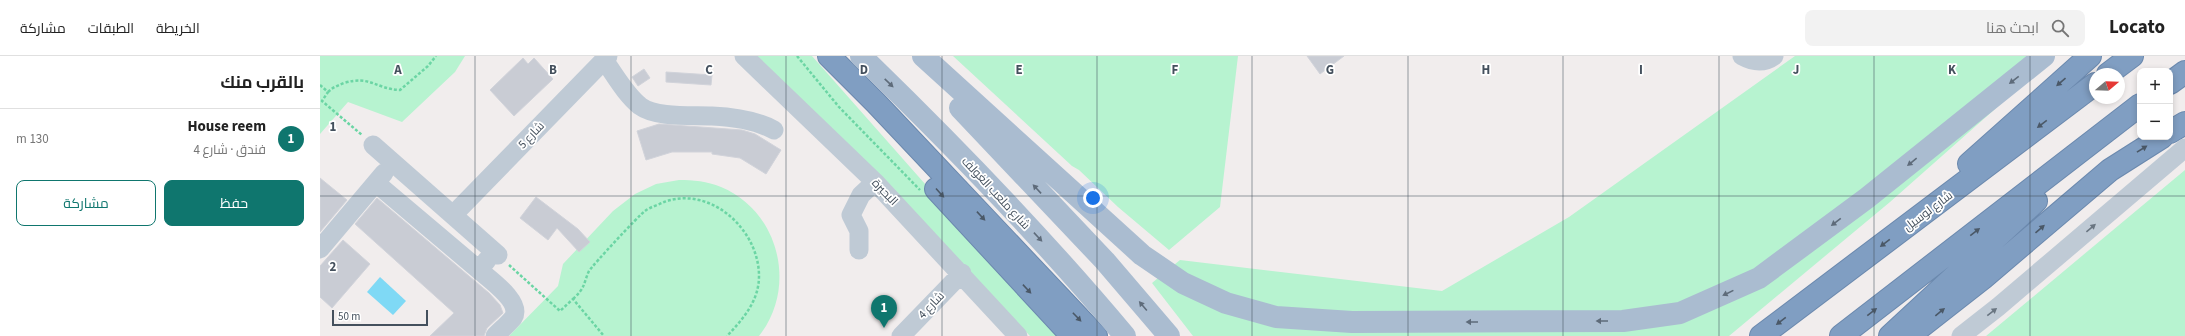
<!DOCTYPE html>
<html lang="ar">
<head>
<meta charset="utf-8">
<style>
  body { margin:0; font-family:"Source Sans 3",Cairo,sans-serif; background:#f2f2f2; color:#222; direction:rtl }
  .controls { position:absolute; right:12px; top:12px; display:grid; overflow:hidden; border-radius:8px; box-shadow:0 2px 6px #0003 }
  .controls button { width:36px; height:36px; display:grid; place-items:center; padding:0; border:0; border-bottom:1px solid #e0e0e0; background:#fff; color:#222; font:20px sans-serif }
  .compass { position:absolute; left:1769px; top:12px; width:36px; height:36px; border-radius:50%; background:#fff; box-shadow:0 2px 6px #0003; rotate:71deg }
  .scale { position:absolute; left:12px; bottom:10px; width:96px; box-sizing:border-box; padding-left:4px; border:2px solid #44505d; border-top:0; font-size:11px; line-height:14px; white-space:nowrap; color:#44505d; -webkit-text-stroke:3px #fff; paint-order:stroke }
  .you { position:absolute; left:773px; top:142px; width:14px; height:14px; margin:-10px; border:3px solid #fff; border-radius:50%; background:#1a73e8; box-shadow:0 0 0 6px #1a73e833 }
  .badge { display:grid; place-items:center; width:26px; height:26px; border-radius:50%; background:#0f766e; color:#fff; font-size:13px; font-weight:700 }
  .pin { position:absolute; translate:-50% -33px; filter:drop-shadow(0 1px 2px #0008) }
  .pin::after { content:''; position:absolute; top:21px; width:14px; height:12px; background:inherit; clip-path:polygon(0 0,100% 0,50% 100%) }
  .list { margin:0; padding:0; list-style:none }
  h2 { display:flex; justify-content:space-between; align-items:center; height:52px; margin:0; padding:0 16px; font-size:17px }
  h2 small { font-size:13px; font-weight:400; color:#767676 }
  .list li { display:grid; grid-template-columns:26px 1fr auto; gap:12px; align-items:center; box-sizing:border-box; height:60px; padding:0 16px; border-top:1px solid #e0e0e0 }
  .list b { display:block; font-size:15px; white-space:nowrap }
  .list p { margin:0; font-size:13px; white-space:nowrap; color:#767676 }
  .list em { font-size:13px; font-style:normal; color:#767676 }
  .actions { display:flex; gap:8px; padding:12px 16px }
  .actions a { flex:1; padding:9px 0; border:1px solid #0f766e; border-radius:8px; text-align:center; font-size:14px; color:#0f766e }
  .actions .main { background:#0f766e; color:#fff }
  .icon { flex:none; width:22px; height:22px; fill:none; stroke:currentColor; stroke-width:2; stroke-linecap:round; stroke-linejoin:round }
  .map { position:relative; flex:none; width:1865px; height:280px; overflow:hidden; direction:ltr }
  header { display:flex; align-items:center; gap:24px; box-sizing:border-box; height:56px; padding:0 20px; background:#fff; border-bottom:1px solid #e0e0e0 }
  header strong { font-size:19px }
  nav { display:flex; gap:22px; margin-inline-start:auto; font-size:14px }
  .search { width:280px; height:36px; background:#f2f2f2; display:flex; align-items:center; gap:10px; box-sizing:border-box; padding:0 14px; border-radius:8px; color:#767676; font-size:15px }
  main { display:flex }
  aside { flex:1; background:#fff }
  .map>svg:first-child { display:block }
  .green { fill:#b7f3d0 }
  .water { fill:#7fd9f5 }
  .building { fill:#c9ccd4; stroke:#d1d3da }
  .lines { fill:none; stroke-linecap:round; stroke-linejoin:round }
  .highway-casing { stroke:#6b89ae; stroke-width:24 }
  .path { stroke:#6bd5a4; stroke-width:2.5; stroke-dasharray:3 2; stroke-linecap:butt }
  .minor { stroke:#bfcad5; stroke-width:19 }
  .major { stroke:#aabcd0; stroke-width:22 }
  .highway { stroke:#809ec2; stroke-width:22 }
  .oneway { fill:#5e6b7a }
  .oneway2 { fill:#4a5867 }
  .oneway3 { fill:#697581 }
  .grid { fill:none; stroke:#44505d; stroke-width:1; stroke-opacity:0.55 }
  .labels { text-anchor:middle; stroke-width:3.5; stroke-linejoin:round; paint-order:stroke }
  .street-label { font-size:12px; fill:#44505d; stroke:#fff }
  .grid-label { font-size:13px; text-anchor:middle; font-weight:bold; fill:#44505d; stroke:#fff; stroke-width:3.5; stroke-linejoin:round; paint-order:stroke }
</style>
</head>
<body>
<header>
<strong>Locato</strong>
<div class="search"><svg class="icon" aria-label="search" viewBox="0 0 24 24"><circle cx="10" cy="10" r="6"/><path d="M15 15l6 6"/></svg>ابحث هنا</div>
<nav><a>الخريطة</a><a>الطبقات</a><a>مشاركة</a></nav>
</header>
<main>
<div class="map">
<svg width="1865" height="280" viewBox="0 0 1865 280">
  <rect width="100%" height="100%" fill="#f1eded"/>
  <path class="green" d="M0,0h145l-10,16 -53,50 -54,-20 -28,32z
    M434,0h58l121,137 130,143h-33l-188,-197z
    M633,0h285l-18,151 -51,43 -51,-43 -39,-37 -7,-4z
    M1475,0h260l-165,146 -161,134h-536l-41,-53 28,-23 262,31 127,-74z
    M1865,114v166h-199z
    M359,124c14,0 28,1 42,7 58,24 77,100 38,149h-250l49,-50 5,-22 50,-53 22,-17 21,-10z"/>
  <path class="water" d="M60,221l26,24 -13,14 -26,-23z"/>
  <path class="building" d="M987,0h37l-24,18z
    M203,2l5,6 6,-6 19,21 -39,37 -24,-26z
    M324,13l6,9 -12,8 -6,-9z
    M346,16l46,3 -1,10 -45,-3z
    M339,68l83,6 13,4 26,16 -15,24 -26,-16 -28,-4v-2h-40l-26,8 -9,-29z
    M0,122l27,22 -27,32z
    M216,141l42,32 12,13 -11,10 -22,-24 -9,12 -28,-22z
    M57,142l112,95 11,12 3,8 -16,15 -3,8h-54l24,-23 -99,-89z
    M23,184l27,24 -38,44 -12,-11v-31z"/>
  <g class="lines">
    <defs>
      <path id="highway" d="M509,0l47,47 220,233
        M1788,18l24,-18
        M1850,27l15,-11
        M1850,76l15,-9
        M1649,108l121,-108
        M616,133l136,147
        M1441,280l334,-252
        M1521,280l299,-231
        M1570,280l146,-135
        M1589,280l74,-58 127,-108 52,-33"/>
    </defs>
    <use href="#highway" class="highway-casing"/>
    <path class="path" d="M477,0l42,51 81,83
      M0,29l8,7 -6,9 40,34
      M8,36c5,-5 9,-6 16,-9 26,-8 32,6 56,7l28,-24 8,-10
      M189,209l51,46 13,-12 31,37
      M253,243c13,-12 10,-15 16,-28 3,-5 50,-56 56,-60 5,-4 13,-6 19,-9 47,-17 95,28 95,74 0,25 -16,43 -32,60"/>
    <path class="minor" d="M424,0l131,126 143,154
      M1422,0c11,6 21,8 32,0
      M284,4c11,15 21,34 36,46 16,12 52,9 72,10 20,1 44,4 62,14
      M53,89l125,110
      M56,127l103,87
      M134,158l154,-158
      M0,193l64,-76
      M539,194v-19l-8,-16 10,-20 14,-13
      M167,204l-8,10c10,9 44,32 34,48 -5,6 -12,12 -18,18
      M581,280l61,-63
      M1641,280l37,-29 187,-159"/>
    <path class="major" d="M541,0c92,89 181,181 264,280
      M603,0l219,199 41,28 43,20 50,14 76,5 271,-1 57,-8 79,-35 108,-80 177,-142
      M640,52l145,153 64,75"/>
    <use href="#highway" class="highway"/>
  </g>
  <defs><path id="oneway-solid" d="M-6-.8H1V-3.2L6.5 0L1 3.2V.8H-6Z"/></defs>
  <g class="oneway">
    <use href="#oneway-solid" transform="translate(1694 24) rotate(142)"/>
    <use href="#oneway-solid" transform="translate(569 27) rotate(44)"/>
    <use href="#oneway-solid" transform="translate(1592 106) rotate(141)"/>
    <use href="#oneway-solid" transform="translate(717 133) rotate(-133)"/>
    <use href="#oneway-solid" transform="translate(1516 166) rotate(143)"/>
    <use href="#oneway-solid" transform="translate(718 181) rotate(47)"/>
    <use href="#oneway-solid" transform="translate(1408 237) rotate(154)"/>
    <use href="#oneway-solid" transform="translate(823 250) rotate(-130)"/>
    <use href="#oneway-solid" transform="translate(1282 265) rotate(180)"/>
    <use href="#oneway-solid" transform="translate(1152 266) rotate(180)"/>
  </g>
  <g class="oneway2">
    <use href="#oneway-solid" transform="translate(1741 26) rotate(139)"/>
    <use href="#oneway-solid" transform="translate(1722 68) rotate(143)"/>
    <use href="#oneway-solid" transform="translate(1822 93) rotate(-32)"/>
    <use href="#oneway-solid" transform="translate(620 137) rotate(48)"/>
    <use href="#oneway-solid" transform="translate(661 160) rotate(47)"/>
    <use href="#oneway-solid" transform="translate(1720 173) rotate(-41)"/>
    <use href="#oneway-solid" transform="translate(1655 176) rotate(-38)"/>
    <use href="#oneway-solid" transform="translate(1565 187) rotate(143)"/>
    <use href="#oneway-solid" transform="translate(707 233) rotate(47)"/>
    <use href="#oneway-solid" transform="translate(1552 256) rotate(-38)"/>
    <use href="#oneway-solid" transform="translate(1620 256) rotate(-39)"/>
    <use href="#oneway-solid" transform="translate(757 261) rotate(46)"/>
    <use href="#oneway-solid" transform="translate(1461 265) rotate(143)"/>
  </g>
  <g class="oneway3">
    <use href="#oneway-solid" transform="translate(1771 172) rotate(-40)"/>
    <use href="#oneway-solid" transform="translate(1672 256) rotate(-38)"/>
  </g>
  <path class="grid" d="M155,0v280M311,0v280M466,0v280M622,0v280M777,0v280M932,0v280M1088,0v280M1243,0v280M1399,0v280M1554,0v280M1710,0v280M0,140h1865"/>
  <g class="labels">
    <g class="street-label">
      <text transform="translate(211 79) rotate(-46)" y="4">شارع 5</text>
      <text transform="translate(565 136) rotate(46)" y="4">البحيرة</text>
      <text transform="translate(676 137) rotate(47)" y="4">شارع ملعب الغولف</text>
      <text transform="translate(1608 155) rotate(-37)" y="4">شارع لوسيل</text>
      <text transform="translate(611 249) rotate(-46)" y="4">شارع 4</text>
    </g>
  </g>
  <g class="grid-label">
    <text x="78" y="18">A</text>
    <text x="233" y="18">B</text>
    <text x="389" y="18">C</text>
    <text x="544" y="18">D</text>
    <text x="699" y="18">E</text>
    <text x="855" y="18">F</text>
    <text x="1010" y="18">G</text>
    <text x="1166" y="18">H</text>
    <text x="1321" y="18">I</text>
    <text x="1476" y="18">J</text>
    <text x="1632" y="18">K</text>
    <text x="13" y="75">1</text>
    <text x="13" y="215">2</text>
  </g>
</svg>
<div class="controls">
<button>+</button>
<button>−</button>
</div>
<svg class="compass" viewBox="-18 -18 36 36"><path d="M0-13l5 13h-10z" fill="#e53935"/><path d="M0 13l5-13h-10z" fill="#767676"/></svg>
<div class="scale">50 m</div>
<div class="you"></div>
<div class="pin badge" style="left:564px;top:272px">1</div>
</div>
<aside>
<h2>بالقرب منك<small></small></h2>
<ul class="list">
<li><span class="badge">1</span><div><b>House reem</b><p>فندق · شارع 4</p></div><em>130 m</em></li>
</ul>
<div class="actions"><a class="main">حفظ</a><a>مشاركة</a></div>
</aside>
</main>
</body>
</html>
